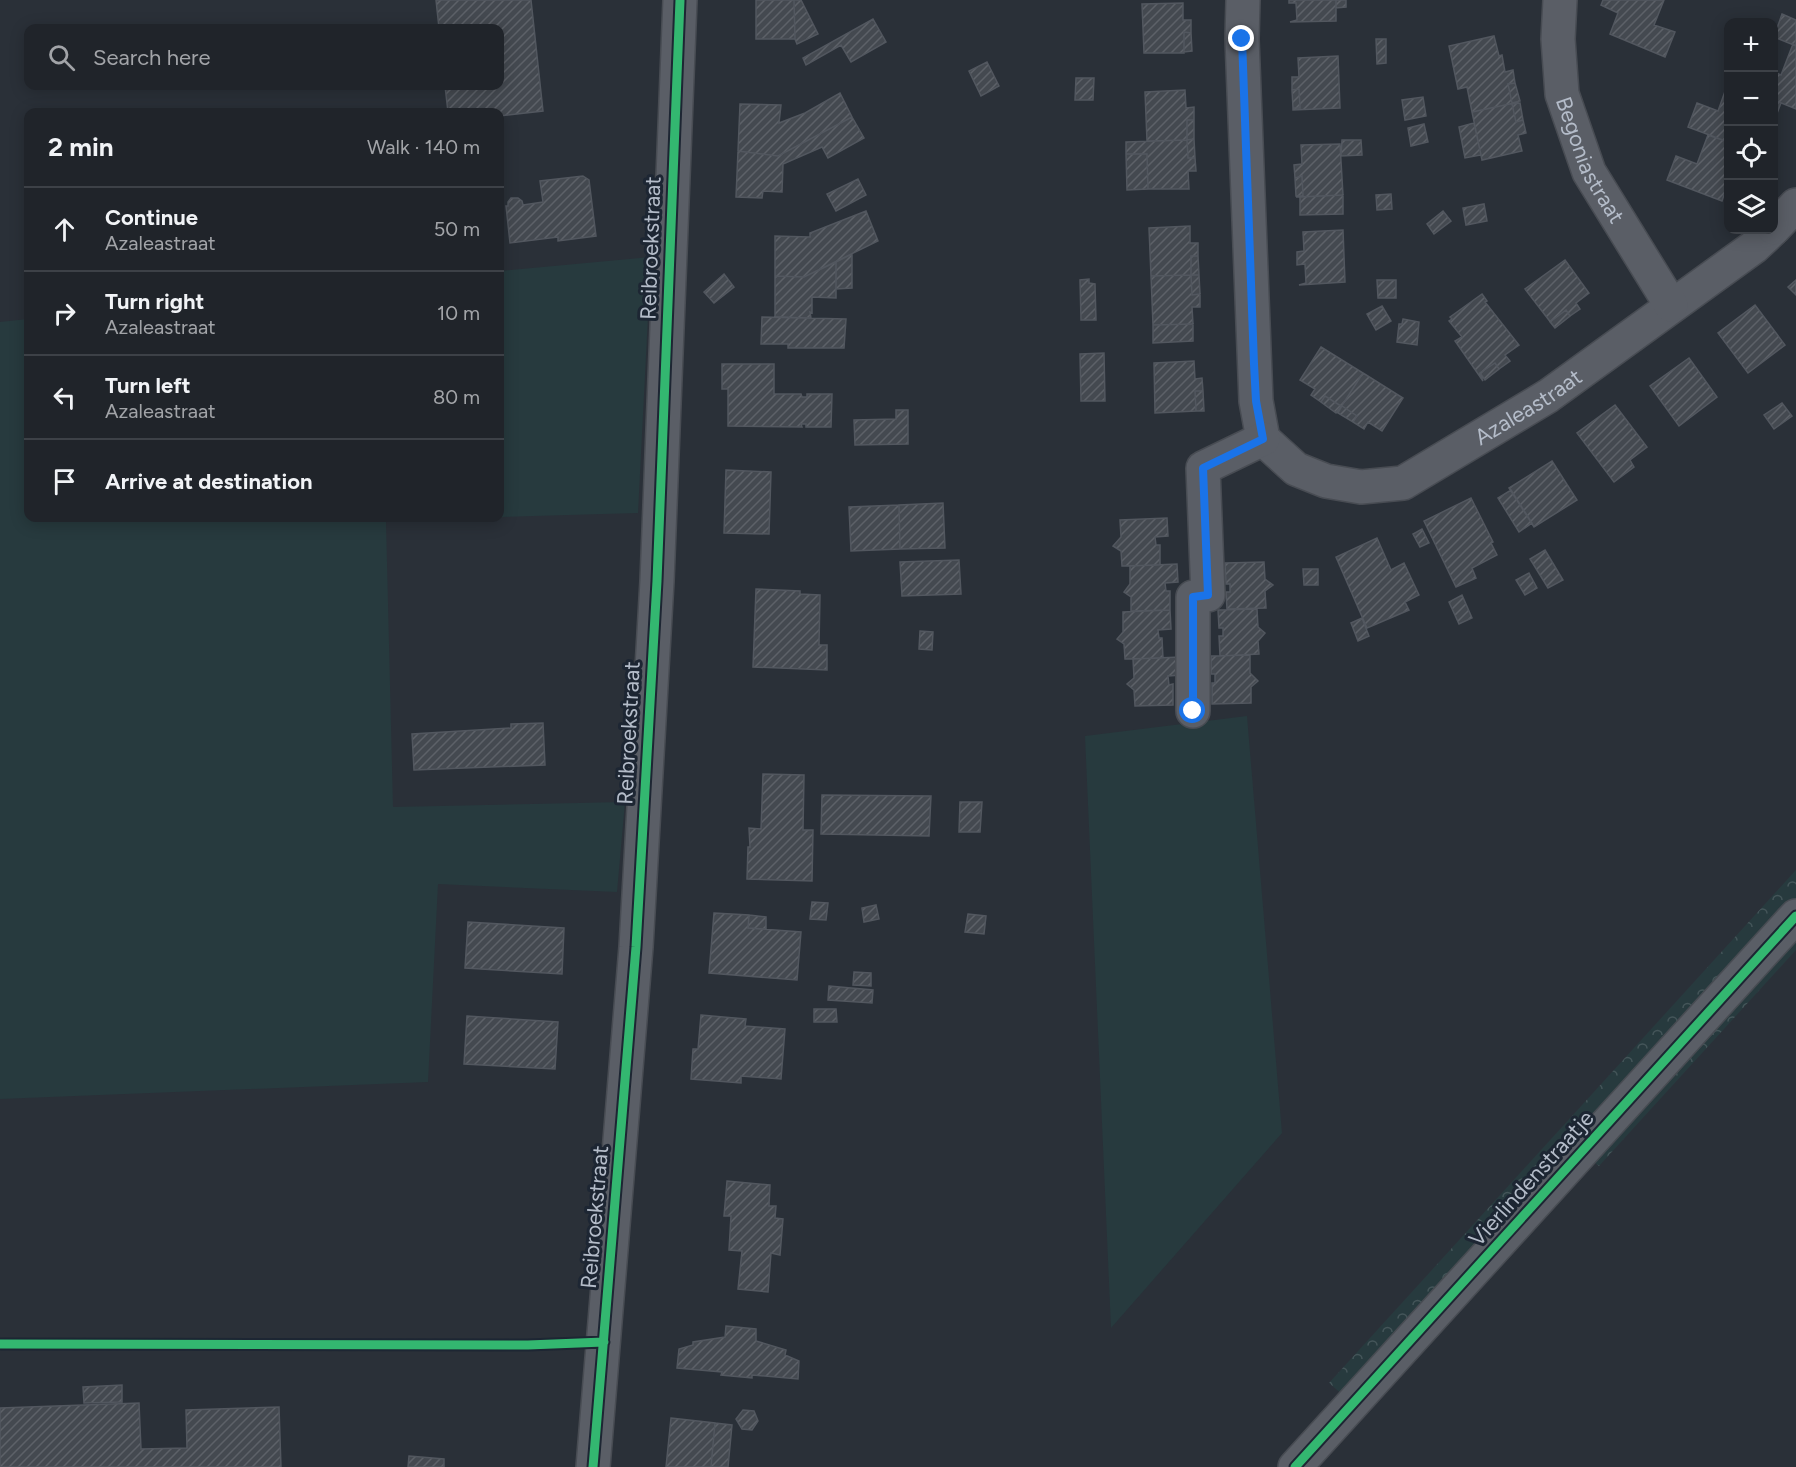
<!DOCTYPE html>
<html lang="en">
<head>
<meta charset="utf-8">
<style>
  body { margin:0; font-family:Figtree,sans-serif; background:#282c32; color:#f1f3f6 }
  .controls { position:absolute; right:18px; top:18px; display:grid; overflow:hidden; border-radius:12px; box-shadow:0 3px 15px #0003 }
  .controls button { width:54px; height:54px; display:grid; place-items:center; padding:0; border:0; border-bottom:2px solid #3d4147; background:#20242a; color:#f1f3f6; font:30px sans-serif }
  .stop { position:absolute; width:18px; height:18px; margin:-14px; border:4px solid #1a73e8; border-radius:50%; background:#fff }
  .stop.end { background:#1a73e8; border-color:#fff; box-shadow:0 2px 6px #0008 }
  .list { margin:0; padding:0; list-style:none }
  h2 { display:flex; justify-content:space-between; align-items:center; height:78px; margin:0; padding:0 24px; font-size:26px }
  h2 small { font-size:20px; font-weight:400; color:#a2a4a8 }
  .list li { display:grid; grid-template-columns:39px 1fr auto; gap:18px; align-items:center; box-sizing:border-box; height:84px; padding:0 24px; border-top:2px solid #3d4147 }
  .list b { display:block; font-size:22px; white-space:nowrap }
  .list p { margin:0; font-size:20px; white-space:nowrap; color:#a2a4a8 }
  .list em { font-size:20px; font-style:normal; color:#a2a4a8 }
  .icon { flex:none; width:33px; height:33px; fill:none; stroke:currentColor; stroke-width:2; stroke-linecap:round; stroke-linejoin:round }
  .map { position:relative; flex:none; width:1796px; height:1467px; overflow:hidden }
  .search { position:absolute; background:#20242a; box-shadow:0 3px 15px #0003; left:24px; top:24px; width:480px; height:66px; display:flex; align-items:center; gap:15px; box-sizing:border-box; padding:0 21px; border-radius:12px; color:#a2a4a8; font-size:22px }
  .panel { position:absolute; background:#20242a; box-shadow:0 3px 15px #0003; left:24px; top:108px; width:480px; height:414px; border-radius:12px }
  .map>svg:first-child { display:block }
  .grass { fill:#273a3e }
  .forest { fill:url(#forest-crowns) }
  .building { fill:url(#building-hatch); stroke:#52575f; stroke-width:1.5 }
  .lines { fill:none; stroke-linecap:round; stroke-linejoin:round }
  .minor-casing { stroke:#484c53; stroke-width:36 }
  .minor { stroke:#5a5e66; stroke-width:33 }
  .cycleway-casing { stroke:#1d2633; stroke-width:13 }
  .cycleway { stroke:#33b770; stroke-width:9 }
  .route { stroke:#1a73e8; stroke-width:8 }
  .labels { text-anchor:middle; stroke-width:6; stroke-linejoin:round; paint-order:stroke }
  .street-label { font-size:22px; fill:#b4bcc9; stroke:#1d2633 }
</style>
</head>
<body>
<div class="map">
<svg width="1796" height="1467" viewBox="0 0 1796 1467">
  <defs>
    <pattern id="forest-crowns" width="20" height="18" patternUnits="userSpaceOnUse" patternTransform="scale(1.5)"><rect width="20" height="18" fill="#273a3e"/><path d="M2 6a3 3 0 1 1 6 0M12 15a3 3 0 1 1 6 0" fill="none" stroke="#445559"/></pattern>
    <pattern id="building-hatch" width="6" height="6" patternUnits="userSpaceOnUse" patternTransform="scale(1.5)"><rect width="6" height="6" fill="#444950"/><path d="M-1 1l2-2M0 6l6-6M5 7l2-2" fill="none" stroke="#5d6168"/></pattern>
  </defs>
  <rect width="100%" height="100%" fill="#2a3038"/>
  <path class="grass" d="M651,257l-13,256 -138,4v-246z
    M28,319v199h471l-113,4 7,285 232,-5 -8,90 -179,-8 -10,198 -428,17v-777z
    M1247,716l35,417 -171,195 -26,-592z"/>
  <path class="forest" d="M1796,870v80l-197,216 -31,-25 -224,255 -15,-13z"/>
  <path class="building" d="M436,0h95l12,111 -43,5v-4h-52l-3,-26h55v-58h-61z
    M756,0h38l1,39h-39z
    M794,0h7l17,34 -21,10 -2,-5z
    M1289,0h47v21l-46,1 7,-2 -1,-17h-7z
    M1336,0h10v7l-10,1z
    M1603,0h61l-10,25 21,7 -10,25 -55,-23 8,-21 -17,-8z
    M1183,3v17h8v13l-7,-1v21h-40l-2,-49z
    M1782,14l14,6v26l-22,-9z
    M873,19l13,23 -35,20 -10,-17 -35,20 -3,-7z
    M1184,32l7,1 1,18 -8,1z
    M1494,36l5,20 3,-1 3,17 8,-2 2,13 -7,1 4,19 7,-1 -47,10 -5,-25 -9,2 -9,-43z
    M1376,39h10v24l-9,1z
    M1793,44l3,2v63l-22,-9v-28l7,3z
    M1338,56l2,52 -47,2v-2h7l-1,-19 -7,1v-13h7l-1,-19z
    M987,62l12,24 -18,10 -12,-25z
    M1076,78h18l-1,22h-18z
    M1515,83l5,18 -8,2 -4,-19z
    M1728,83v59l-40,-15 9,-24 21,8z
    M1299,89l1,19h-7l-1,-18z
    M1185,90l1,18 8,-1v13h-7v20l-40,1 -2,-49z
    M840,93l12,24 -74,39 -40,-5 2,-47 41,1 -2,18 26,-10z
    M1423,97l3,19 -21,4 -3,-20z
    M1774,100l7,3 -7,18z
    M1519,102l-7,2 4,18 7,-2 3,13 -8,2 4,16 -40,9 -10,-48z
    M1520,103l3,17 -7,2 -4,-18z
    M852,117l12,21 -36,20 -6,-11 -39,17 -1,28 -19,-1 -1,7 -26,-1 2,-46 40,5z
    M1187,120h7v19l-7,1z
    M1474,123l7,32 -16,3 -6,-31z
    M1424,124l4,18 -17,4 -3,-18z
    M1708,135l20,7v41l-6,18 -55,-21 9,-24 21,8z
    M1194,139l1,19h-7l-1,-18z
    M1187,140l1,18h7l1,13h-8l1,18h-41l-1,-35h-21v-12z
    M1342,140h19l1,15 -21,1z
    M1340,144l3,51 -47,2 7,-1 -1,-20 -7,2 -1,-13 8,-1 -1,-19z
    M1126,154h21l1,35 -21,1z
    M583,176l6,4 7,56 -38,5v-4l-48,6 -4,-37h2v-4l3,-4h7l4,3 1,4 20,-3 -3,-21z
    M1302,176l1,20h-7l-1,-18z
    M858,179l8,16 -30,16 -9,-17z
    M1391,194l1,15 -15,1 -1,-15z
    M1343,195v19l-43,1v-18z
    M1484,204l3,17 -21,4 -3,-17z
    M866,211l12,30 -74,36 -29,-1v-40l35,1v-4z
    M1443,211l8,10 -17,13 -7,-10z
    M1190,226v17h8v13h-7v19l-40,1 -2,-48z
    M1343,230l2,52 -46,3 7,-2 -1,-19 -8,1v-13l7,-1 -1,-19z
    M852,254v34l-16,1v-27z
    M1191,256h7l1,19h-8z
    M1565,260l24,33 -13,10 4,6 -10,7 -4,-6 -16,12 5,6 -30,-39z
    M836,262v36l-24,-1v16l-2,-1 1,6 -36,-1v-41l29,1z
    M724,274l10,13 -20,16 -10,-11z
    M1191,275l1,20 8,-1v13h-8l1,17 -40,1 -2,-49z
    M1191,275h8l1,19 -8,1z
    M1089,279v4l6,1 1,36h-15l-1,-40z
    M1377,280h19v18h-18z
    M1796,280v15l-8,-8z
    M1482,294l5,7 -2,1 34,43 -14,10 5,6 -11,8 -4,-6 -15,10 3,8 -28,-40 7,-4 -13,-16 3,-2 -2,-2z
    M1755,305l30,40 -37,28 -30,-40z
    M1382,306l9,15 -15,9 -9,-16z
    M1566,310l4,6 -15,12 -5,-6z
    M762,317l84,2 -2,29h-56v-4h-27z
    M1403,319l16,3 -2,23 -20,-3 2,-18h3z
    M1193,324v17l-40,2v-18z
    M1321,347l42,26 -26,40 4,-7 -16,-10 -4,6 -10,-7 4,-6 -15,-9z
    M1104,353l1,48h-24l-1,-47z
    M1689,358l28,39 -38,29 -29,-40z
    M1194,361l1,18 7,-1 1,13h-8l1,20 -41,2 -1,-50z
    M1495,363l4,6 -14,11 -5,-7z
    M722,364h52v30h27l1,3h5v-3h25l-1,33h-25v-3h-5l1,3 -74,-1v-37h-6z
    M1363,373l40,25 -21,33 -14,-9 -4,7 -11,-7 4,-6 -15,-10 -5,7z
    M1195,391h8l1,20h-8z
    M1325,396l16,10 -5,7 -15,-11z
    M1782,403l10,13 -18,13 -10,-14z
    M1615,405l32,42 -17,13 4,7 -20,15 -37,-49z
    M1342,406l15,10 -4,6 -15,-9z
    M896,410h12v34l-53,1 -1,-25 42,-1z
    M1552,461l25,39 -43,27 -25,-39z
    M726,470l45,2 -2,62 -45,-1z
    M1511,490l21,33 -13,9 -21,-34z
    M1471,498l22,44 -2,1 6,12 -25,13 4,10 -20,9 -32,-66z
    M943,503l2,45 -45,1 -1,-44z
    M899,505l1,44 -49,2 -2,-44z
    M1167,518l1,18 -13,1 1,8h4v20l-38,1 -1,-15 -8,-5 8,-9 -1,-17z
    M1422,529l7,14 -9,4 -7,-13z
    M1377,538l14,32 13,-7 15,32 -14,7 4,8 -42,18 -31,-71z
    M1545,550l18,30 -15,8 -18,-29z
    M959,560l2,34 -59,2 -2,-34z
    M1264,562l1,17 8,6 -8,6 1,17 -39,1 -1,-17h4v-8h-4l-1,-21z
    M1177,564l1,18 -13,1 1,8h4v19l-39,1v-14l-7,-5 6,-8v-18z
    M1303,569h15v16h-14z
    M1529,573l8,15 -12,7 -9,-15z
    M756,589l44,2v3l20,1 -1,50h8v25l-74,-3z
    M1462,595l10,23 -13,6 -10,-22z
    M1257,609l1,18 7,6 -7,8 1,13 -39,2 -1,-20h4v-8h-4l-1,-18z
    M1170,610l1,19 -13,1 1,8h3l1,20 -38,1 -1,-15 -7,-5 6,-7v-20z
    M1362,618l7,18 -11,5 -7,-18z
    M920,631l13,1 -1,18 -13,-1z
    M1250,655v18l8,8 -7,6v16l-39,1v-21h3v-9h-4v-18z
    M1180,657l1,18 -13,1 1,9 4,-1v21l-38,1 -1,-16 -7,-6 7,-6 -1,-19z
    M543,723l2,42 -131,5 -2,-36 99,-6v-4z
    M763,774l41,1 -1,55h10l-1,51 -65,-2 1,-32h2l-1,-19 12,1z
    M822,795l109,1 -2,40 -108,-2z
    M960,802h22l-2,30h-21z
    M812,902l16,1 -2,17 -16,-1z
    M876,905l3,14 -15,3 -2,-14z
    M714,913l35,2 -1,13 53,4 -4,48 -88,-7z
    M968,914l18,2 -2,18 -19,-2z
    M749,915l17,2v12l-18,-1z
    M468,922l96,6 -2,46 -97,-6z
    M854,972l17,1v13l-18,-1z
    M829,986l44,4 -1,13 -44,-3z
    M814,1009h22l1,13h-23z
    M701,1015l45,4 -1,7 40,3 -4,50 -40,-3v7l-50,-4 2,-30h5z
    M467,1016l91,6 -3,47 -91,-5z
    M727,1181l43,4 -1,21h7l-1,12 8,1 -3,36 -9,-2 -3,39 -30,-3 4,-38 -13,-1 2,-34h-7z
    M726,1326l30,3v12l30,9 -1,5 14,6 -1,18 -46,-4v3l-31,-3 1,-3 -45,-4 2,-19 14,-4v-3l32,-5z
    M122,1385v17l-38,1 -1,-16z
    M139,1403l2,46 46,-1 -1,-38 93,-3 2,60h-281v-59z
    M743,1410l11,1 4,10 -6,9 -10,-1 -6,-10z
    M671,1418l44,5 -4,44h-45z
    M715,1423l17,2 -4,42h-17z
    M409,1456l35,3v8h-36z"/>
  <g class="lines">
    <defs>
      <g id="minor">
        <path id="s1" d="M1243,0l-1,39 14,362 7,38 33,30 30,12 35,6 42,-4 145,-87 206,-149 18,-17"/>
        <path id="s2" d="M1560,0l-2,39 4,55 27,78 82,133"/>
        <path d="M1774,228l22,-23"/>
        <path d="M1193,711v-114l15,-2 -5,-127 60,-29"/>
        <path d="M593,1467l43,-520 21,-366 23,-581"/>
        <path d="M1295,1467l501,-551"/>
      </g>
    </defs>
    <use href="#minor" class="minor-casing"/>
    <use href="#minor" class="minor"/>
    <defs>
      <path id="cycleway" d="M0,1344l528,1 76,-3
        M593,1467l43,-520 21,-366 23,-581
        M1295,1467l501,-551"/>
    </defs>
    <use href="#cycleway" class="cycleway-casing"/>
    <use href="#cycleway" class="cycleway"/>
  </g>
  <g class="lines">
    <path class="route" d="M1193,711v-114l15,-2 -5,-127 60,-29 -7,-38 -2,-37 -12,-325"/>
  </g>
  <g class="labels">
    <g class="street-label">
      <text dy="8" stroke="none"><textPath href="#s2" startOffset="166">Begoniastraat</textPath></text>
      <text transform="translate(650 248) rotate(-88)" y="8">Reibroekstraat</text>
      <text dy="8" stroke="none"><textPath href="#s1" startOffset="741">Azaleastraat</textPath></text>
      <text transform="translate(628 733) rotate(-87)" y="8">Reibroekstraat</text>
      <text transform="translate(1531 1178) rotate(-48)" y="8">Vierlindenstraatje</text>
      <text transform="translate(594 1217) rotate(-85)" y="8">Reibroekstraat</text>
    </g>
  </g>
</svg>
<div class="controls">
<button>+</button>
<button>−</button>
<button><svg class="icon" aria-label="locate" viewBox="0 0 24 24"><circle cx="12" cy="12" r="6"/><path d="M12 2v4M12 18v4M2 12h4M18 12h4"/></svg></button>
<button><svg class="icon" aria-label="layers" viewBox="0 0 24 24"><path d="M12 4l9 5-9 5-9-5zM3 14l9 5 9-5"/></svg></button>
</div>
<div class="stop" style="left:1193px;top:711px"></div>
<div class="stop end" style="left:1242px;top:39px"></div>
<div class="search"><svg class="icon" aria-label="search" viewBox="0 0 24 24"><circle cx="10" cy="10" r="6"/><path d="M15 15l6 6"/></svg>Search here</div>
<section class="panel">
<h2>2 min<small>Walk · 140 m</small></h2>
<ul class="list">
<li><svg class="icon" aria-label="ahead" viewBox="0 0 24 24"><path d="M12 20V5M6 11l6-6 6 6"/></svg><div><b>Continue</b><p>Azaleastraat</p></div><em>50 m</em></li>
<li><svg class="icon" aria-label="right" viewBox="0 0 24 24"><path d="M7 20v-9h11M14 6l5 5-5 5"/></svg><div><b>Turn right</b><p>Azaleastraat</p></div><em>10 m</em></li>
<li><svg class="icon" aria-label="left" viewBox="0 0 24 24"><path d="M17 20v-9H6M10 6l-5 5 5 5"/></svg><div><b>Turn left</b><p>Azaleastraat</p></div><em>80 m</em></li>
<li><svg class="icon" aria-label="arrive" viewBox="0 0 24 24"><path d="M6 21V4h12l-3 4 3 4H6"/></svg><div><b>Arrive at destination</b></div></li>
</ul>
</section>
</div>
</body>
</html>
